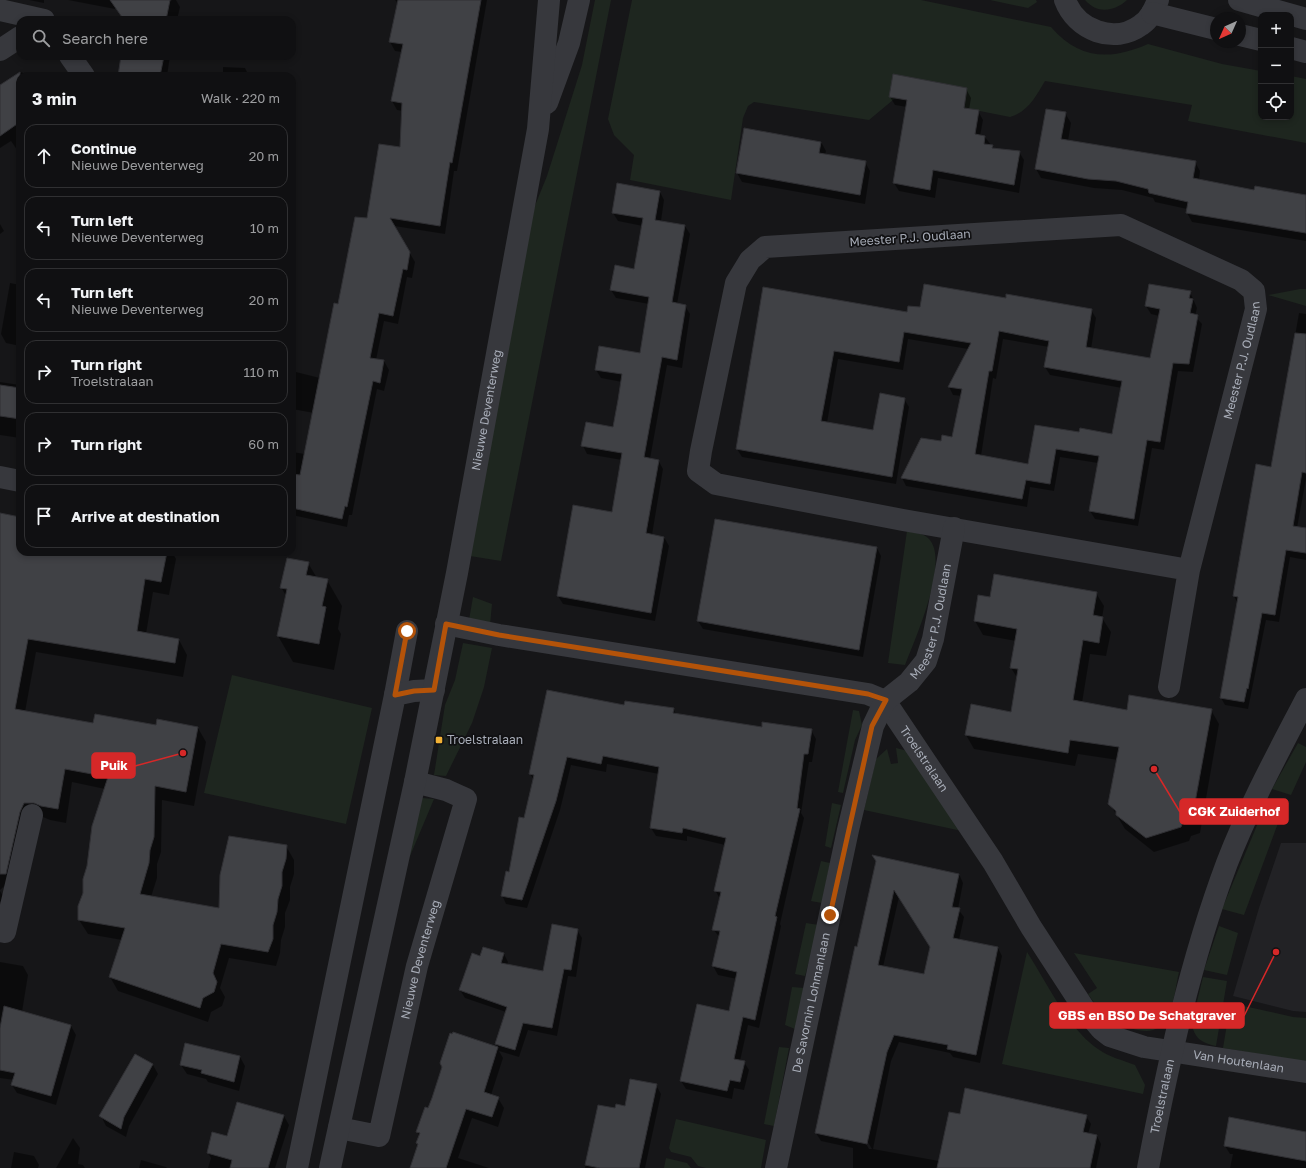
<!DOCTYPE html>
<html lang="en">
<head>
<meta charset="utf-8">
<style>
  body { margin:0; font-family:"Golos Text",sans-serif; background:#19191b; color:#f1f3f6 }
  .controls { position:absolute; right:12px; top:12px; display:grid; overflow:hidden; border-radius:8px; box-shadow:0 2px 6px #0003 }
  .controls button { width:36px; height:36px; display:grid; place-items:center; padding:0; border:0; border-bottom:1px solid #303032; background:#101012; color:#f1f3f6; font:20px sans-serif }
  .compass { position:absolute; left:1210px; top:12px; width:36px; height:36px; border-radius:50%; background:#101012; box-shadow:0 2px 6px #0003; rotate:225deg }
  .stop { position:absolute; width:12px; height:12px; margin:-9px; border:3px solid #b45309; border-radius:50%; background:#fff }
  .stop.end { background:#b45309; border-color:#fff; box-shadow:0 1px 4px #0008 }
  .list { margin:0; padding:0; list-style:none }
  h2 { display:flex; justify-content:space-between; align-items:center; height:52px; margin:0; padding:0 16px; font-size:17px }
  h2 small { font-size:13px; font-weight:400; color:#9c9d9f }
  .list li { display:grid; grid-template-columns:26px 1fr auto; gap:12px; align-items:center; box-sizing:border-box; height:64px; margin:0 8px 8px; padding:0 8px; border:1px solid #303032; border-radius:12px }
  .list b { display:block; font-size:15px; white-space:nowrap }
  .list p { margin:0; font-size:13px; white-space:nowrap; color:#9c9d9f }
  .list em { font-size:13px; font-style:normal; color:#9c9d9f }
  .icon { flex:none; width:22px; height:22px; fill:none; stroke:currentColor; stroke-width:2; stroke-linecap:round; stroke-linejoin:round }
  .map { position:relative; flex:none; width:1306px; height:1168px; overflow:hidden }
  .search { position:absolute; background:#101012; box-shadow:0 2px 6px #0003; left:16px; top:16px; width:280px; height:44px; display:flex; align-items:center; gap:10px; box-sizing:border-box; padding:0 14px; border-radius:12px; color:#9c9d9f; font-size:15px }
  .panel { position:absolute; background:#101012; box-shadow:0 2px 6px #0003; left:16px; top:72px; width:280px; height:484px; border-radius:12px }
  .map>svg:first-child { display:block }
  .built { fill:#222225 }
  .green { fill:#1e261f }
  .shadow { fill:#0007; fill-rule:evenodd }
  .building { fill:#404145; stroke:#303034; fill-rule:evenodd }
  .lines { fill:none; stroke-linecap:round; stroke-linejoin:round }
  .minor { stroke:#37383d; stroke-width:22 }
  .route { stroke:#b45309; stroke-width:5 }
  .poi-dot { fill:#f2b134; stroke:#111113; stroke-width:1.5 }
  .labels { text-anchor:middle; stroke-width:3.5; stroke-linejoin:round; paint-order:stroke }
  .street-label { font-size:12px; fill:#a8adb8; stroke:#111113 }
  .poi-label { font-size:12px; fill:#a8adb8; stroke:#111113; text-anchor:start }
  .leader { fill:none; stroke:#d62828; stroke-width:1.5 }
  .callout-dot { fill:#d62828; stroke:#111113; stroke-width:1.5 }
  .callout { fill:#d62828; stroke:#d62828; stroke-width:1.5 }
  .callout-label { font-size:13px; text-anchor:middle; font-weight:bold; fill:#fff }
</style>
</head>
<body>
<div class="map">
<svg width="1306" height="1168" viewBox="0 0 1306 1168">
  <rect width="100%" height="100%" fill="#161618"/>
  <path class="built" d="M1281,843h25v169l-13,-1 -60,-15 26,-88z"/>
  <path class="green" d="M595,0h16l-110,561 -31,-5 64,-348 13,-32 35,-111z
    M632,0h289l130,27c28,32 58,34 97,17l74,20 39,7v46h30v-41l15,3v64l-118,-22 4,-16 -147,-24c-9,15 -17,31 -35,36l-111,-22 -30,25 -115,-18 -6,4 -5,12 -12,82 -101,-20 4,-25 -20,-20 -6,-16z
    M990,0h46l1,2 -9,6z
    M1085,0h42c-13,12 -30,14 -42,0z
    M1300,289h6v17l-38,-11z
    M907,531c7,2 17,2 22,8 21,22 -14,100 -24,126l-17,-2z
    M473,597l19,7 -2,21 -21,-5z
    M463,643l29,5 -8,39 -12,36 -26,53 -12,-1 11,-70 10,-25z
    M232,675l140,33 -26,116 -142,-31z
    M853,710l6,1 3,14 -7,15 -12,53 -5,-1z
    M1298,743l8,4v15l-15,33 -19,-6z
    M896,748l12,3 54,80 -98,-21 12,-51 11,-10 4,15 7,-1z
    M422,798l12,1 -24,57 -2,1z
    M1268,799l16,8 -40,108 -22,-6z
    M832,803l9,2 -10,43 -6,-2z
    M821,861l9,2 -8,40 -11,-2z
    M806,923l13,2 -14,51 -10,-2z
    M1219,926l19,7 -11,42 -23,-5z
    M1027,952c19,29 42,78 71,97 11,8 24,11 37,16l10,20 -2,9 -141,-30z
    M1074,953l105,19c-5,20 -6,59 -33,59 -7,0 -15,-3 -21,-4l4,-18 -8,-3 -4,18 -15,-10 -14,-20 9,-6z
    M1203,977l24,4 -11,65c-14,-3 -23,-8 -24,-24z
    M792,987l12,1 -9,41 -10,-4z
    M1235,1004l58,13 13,1v44l-83,-14 7,-42z
    M779,1047l10,1 -15,78 -10,-2z
    M676,1119l90,21 -5,28h-55l-8,-2 -7,-9 -20,-5 -2,-4z
    M666,1158l21,5 4,5h-27z"/>
  <path class="shadow" d="M29,0h15v3z
    M68,0h52l-5,9z
    M138,0h21l4,6 9,-6h4l4,7 -3,13h-53z
    M395,0h92l-30,171h-3l-9,63 -51,-8 21,36 -3,16 -5,-1 -9,47 -14,-3 -8,39 8,1 5,9 -5,21 -7,-2 -25,126h-3l-2,12 -55,-12v-63l13,2 9,-41 -22,-4v-38l28,7 19,-73 28,-86 34,-70 2,-38 -6,-1 -5,-9 10,-49 -7,-1 -5,-9 8,-39z
    M122,56h48l-3,20h-48z
    M223,67l22,1 4,8h-26z
    M22,72l3,4h-5v78l-9,-13 -11,7v-61z
    M966,89l5,9 -2,12 9,1 5,9 -3,16 5,1 9,12 25,3 5,8 -5,33 -81,-15 -3,20 -36,-7 -5,-8 13,-76 -12,-2 -5,-8z
    M1065,113l6,10 -3,18 127,21 5,9 -1,9 56,11 51,5v45l-114,-19 -5,-9v-4l-32,-7 -2,-4 -31,-8 -28,-2 -53,-10 -5,-9z
    M821,142l5,9 -1,4 40,7 5,9 -5,33 -123,-22 -5,-9z
    M660,192l4,8 -3,21 24,5 5,8 -13,70 8,2 5,8 -8,54 -15,-3 -17,94 8,1 5,9 -11,66 12,2 5,9 -14,75 -92,-17 -5,-8 55,-83 9,-53 -35,-6 -4,-8 31,-18 8,-46 -21,-4 -5,-8 45,-16 8,-50 -33,-6 -5,-8 24,-20 8,-44 -25,-5 -5,-8z
    M0,224l4,7 -4,3z
    M10,283l10,2v61l-14,-3 -5,-9z
    M1150,285l40,7 7,16 -2,8 7,8 -9,48 -15,-1 -14,79 -12,-2 -14,78 -43,-7 -5,-8 8,-48 -38,-6 -6,34 -24,-4 -3,20 -121,-21 -4,-8 40,-36 11,-4 9,-42 -9,-1 -4,-8 19,-38 -60,-10 -5,31 -65,-11 -11,64 47,8 30,-32 5,8 -13,77 -154,-27 -5,-8 27,-161 144,25 13,-5 85,-9 85,11 5,8 -5,31 60,10 8,-43 -8,-2 -5,-8zM1003,339l46,8 -4,20 5,8 72,13 -9,47 -33,-2 -51,32 -48,-9 12,-78 3,1z
    M1299,313l7,1v165l-9,49 9,1v31l-16,-3 -11,65 -13,-2 -18,89 -23,-4 -4,-7 17,-94 -4,-8 38,-128z
    M0,382l20,3v53l-20,-3z
    M0,514l20,4v34h152l4,7 -7,36 -16,-3 -7,42 33,6 8,15 -4,22 -147,-25 -11,60 69,12 104,4 8,14 -12,64 -32,-6 -1,52 -4,12v14l-6,19 69,12 66,-63 8,14v14l-4,13v13l-5,13v14l-4,13 -1,13 -4,13 -47,-8 -9,30 5,9 -3,9 -11,6 -3,10 -90,-31 -8,-14 12,-37 -34,-6 -9,-14 26,-131 -33,-7 -6,41 -16,-3 -7,-3h-11l-15,57 -17,16z
    M877,548l4,8 -18,101 -160,-28 -5,-8z
    M308,563l9,15 10,2 15,26 -4,23 3,5 -7,36 -41,-8 -15,-26 8,-40 -5,-9z
    M1096,593l8,13 -2,12 9,14 -5,24 -16,-2 -8,49 45,8 84,-1 8,14 -19,109 -9,3 -2,5 -35,11 -29,-23 -15,-25 8,-44 -40,-6 -3,12 -101,-17 -8,-14 46,-22 6,-34 -7,-11 5,-27 -33,-6 -8,-14 16,-22z
    M625,706l48,3 4,6 86,13 48,2 5,9 -4,23h-3l-8,51 3,5 -24,106 1,2 -22,102 -11,-3 -8,36 4,1 5,8 -5,20 -10,-2 -2,11 -46,-10 -5,-8 49,-69 7,-33 -19,-4 -5,-9 7,-28 -7,-9 7,-30 -5,-9 10,-45 -38,-9v5l-31,-5 -5,-8 8,-54 -52,-10 -1,8 -35,-7 -11,45 -33,98 -21,-4 -4,-9 8,-22 15,-54 9,-39 -4,-6z
    M959,874l4,9 -5,26 6,8 -5,23 39,8 4,8 -22,107 -27,-6 -3,-4 -51,-11 -8,19 -18,88 66,12 21,-46 126,1 5,8 -3,10 9,2 4,8 -5,24h-243v-20l-32,-7 -5,-8 57,-254zM899,897l32,51 -7,28 -41,-9zM866,1139l6,10h-3l-5,-9z
    M0,891l5,8 -5,3z
    M577,930l5,8 -6,39 -8,-1 -11,60 -29,-6 -9,27 -20,-6 4,7 -12,37 7,3 6,10 -6,19 -26,-9 -14,40 31,10h-78l8,-23 1,-9 -3,-4 12,-23 24,-76 46,16 -3,-5 10,-32 -41,-14 -5,-8 20,-33 3,-9 21,6 4,8 -1,3 37,7z
    M0,962l23,4 5,9 -6,37 49,14 5,9 -20,70 -39,-12 -5,-8 2,-5 -14,-2z
    M186,1044l54,13 5,9 -6,25 -31,-9 -2,-3 -19,-5 -6,-9z
    M135,1055l18,10 5,9 -29,52 -3,11 -20,-11 -5,-10z
    M656,1085l5,9 -16,74h-60l13,-62 18,4 10,-3z
    M284,1116l5,9 -14,43h-67l3,-10 -3,-5 20,-15z
    M1306,1133v35h-76l3,-14h-3l-5,-8z
    M73,1138l7,10 -2,16 5,1 2,3h-29z
    M14,1152l20,4 5,9 -1,3h-27z
    M141,1160l25,7 1,1h-28z"/>
  <path class="building" d="M110,0h60l-4,20h-42z
    M398,0h83l-29,163 -2,-1 -10,64 -50,-8 20,34 -3,18 -4,-1 -10,47 -14,-3 -9,45 14,2 -4,23 -7,-2 -26,126 -2,-1 -3,13 -50,-11v-34l8,1 34,-172 4,1 17,-87 12,1 12,-74 21,3 2,-44 -11,-2 12,-57 -14,-2z
    M121,56h43l-4,20h-42z
    M20,72v50l-20,14v-51z
    M893,74l74,14 -3,20 15,2 -4,24 10,2 -1,8 9,1 -1,3 28,3 -6,34 -81,-15 -3,20 -37,-7 14,-83 -18,-3z
    M1046,109l20,3 -5,27 135,22 -3,17 61,12 1,-4 51,9v38l-120,-20 2,-11 -39,-9 -1,-4 -32,-8 -28,-2 -53,-10z
    M744,128l77,14 -2,11 47,8 -6,34 -124,-22z
    M617,183l43,8 -5,29 30,5 -13,77 14,3 -9,55 -15,-3 -18,100 15,3 -13,73 18,4 -13,76 -94,-17 16,-91 39,7 10,-59 -41,-7 5,-24 27,5 5,-27 4,-26 -27,-4 4,-24 41,7 9,-56 -39,-7 5,-25 19,4 9,-51 -31,-5z
    M924,284l82,14v-4l86,15 -6,38 64,11 10,-49 -15,-3 4,-22 42,7 -2,7 4,1 -3,14 8,2 -9,49 -16,-1 -13,79 -13,-2 -13,79 -45,-8 10,-55 -43,-7 -6,35 -24,-4 -4,19 -121,-21 20,-40 20,3 1,-6 10,2 10,-48 -14,-2 23,-44 -67,-11 -5,30 -65,-11 -13,70 52,9 7,-37 25,5 -13,79 -156,-28 27,-162 144,25 1,-6 12,1zM999,331l50,10 -5,26 78,14 -10,53 -32,-6 -1,4 -44,-7 -7,39 -53,-10 14,-83h3z
    M1295,333l11,1v139l-4,-1 -9,54 13,2v25l-20,-3 -11,65 -13,-2 -14,76 -1,-1 -3,14 -24,-4 18,-101 -5,-1 23,-132 15,3z
    M0,385l20,3v31l-20,-3z
    M0,513l20,4v35h147l-6,30 -16,-3 -8,52 42,8 -4,24 -147,-24 -13,70 78,14 2,-9 61,11 1,-6 41,8 -12,65 -31,-6 -1,51 -4,13 -1,13 -9,31 79,14 1,-33 9,-39 58,9 -1,14 -4,13v14l-4,13 -1,13 -4,13v14l-5,13 -47,-8 -8,29 4,9 -3,10 -11,6 -3,10 -91,-31 16,-49 -47,-8v-14l5,-13v-14l4,-13 5,-40 16,-49 -43,-8 -7,40 -17,-3 -7,-3h-10l-4,9 -14,62h-6z
    M715,519l162,28 -18,103 -162,-29z
    M287,558l22,4 -3,13 22,4 -6,27 4,1 -7,37 -42,-8 10,-47 -7,-1z
    M994,574l103,18 -4,23 10,2 -4,26 -16,-3 -10,60 54,10 2,-15 83,14 -20,110 -9,3 -2,5 -35,11 -30,-23v-4l-8,-7 11,-57 -49,-7 -2,13 -103,-18 6,-31 40,8 7,-43 -8,-1 7,-39 -43,-8 4,-26 12,2z
    M547,690l77,15 1,-4 49,7 -1,5 89,14v-5l50,7 -4,25h-4l-7,54 3,1 -25,107 2,1 -22,103 -12,-3 -9,42 11,2 -5,21 -10,-2 -3,11 -47,-10 17,-77 32,7 8,-39 -25,-6 8,-35 -8,-1 9,-38 -7,-1 12,-53 -43,-10 -1,5 -32,-5 9,-61 -56,-11 -2,8 -34,-7 -11,44 -34,99 -21,-4 5,-25 3,1 10,-55 5,1 10,-43 -5,-1z
    M872,855l87,19 -7,33 8,1 -7,30 45,9 -22,108 -29,-6 1,-4 -54,-10 -7,17 -20,92 -52,-11 40,-187 2,1 15,-68 4,-18zM894,890l36,57 -6,27 -46,-9z
    M552,924l26,5 -7,41 -7,-1 -12,59 -29,-5 -8,27 -20,-6 12,-37 -48,-17 13,-37 8,3 3,-9 21,6 -3,10 42,8z
    M4,1006l67,19 -20,71 -40,-11 4,-12 -15,-3v-42z
    M453,1032l45,15 -14,45 15,5 -7,20 -26,-8 -20,59h-36l8,-24 -2,-1 4,-10 -4,-1 9,-25 3,1 4,-10 10,-31 -2,-4 10,-30 2,1z
    M185,1043l55,13 -6,26 -33,-9 1,-3 -22,-5z
    M135,1054l18,10 -29,53 -3,12 -22,-13z
    M630,1079l27,5 -18,84h-39l-15,-3 13,-60 17,3 1,-4 9,2z
    M965,1088l122,27 -4,17 14,3 -7,33h-153l12,-56 11,2z
    M237,1102l47,13 -16,53h-38l2,-8 -25,-7 5,-21 15,4z
    M1229,1117l77,15v29l-82,-15z"/>
  <g class="lines">
    <g class="minor">
      <path d="M1065,0c11,30 49,45 76,25 9,-6 13,-15 17,-25"/>
      <path d="M1239,0l67,19"/>
      <path d="M0,10l44,10"/>
      <path d="M1152,13l64,16"/>
      <path d="M1240,35l21,5"/>
      <path d="M1291,48l15,4"/>
      <path d="M0,50l20,-13"/>
      <path d="M70,56l14,20"/>
      <path d="M547,103l22,-60 10,-43"/>
      <path d="M0,477l20,4"/>
      <path id="s1" d="M446,624l53,11 369,59 17,7 108,161 38,65 54,83 16,19 9,7 34,11 162,25"/>
      <path id="s2" d="M1169,687l20,-117 67,-261 -2,-18 -13,-11 -120,-55 -356,22 -15,13 -14,23 -35,168 -3,20 18,13 187,36 286,50"/>
      <path d="M395,695l12,-64"/>
      <path d="M0,931l5,1 27,-117"/>
      <path id="s3" d="M339,1128l40,8 38,-170 49,-167 -20,-9 -31,-8"/>
      <path d="M297,1168l98,-473 19,-4 20,-1"/>
      <path id="s4" d="M330,1168l85,-386 42,-209 81,-444 11,-129"/>
      <path id="s5" d="M776,1168l72,-338 25,-104 12,-25 24,-19 17,-21 7,-22 21,-111"/>
      <path id="s6" d="M1148,1168c20,-104 42,-206 79,-305 22,-57 51,-110 79,-164"/>
    </g>
  </g>
  <g class="lines">
    <path class="route" d="M407,631l-12,64 19,-4 20,-1 12,-66 53,11 369,59 18,6 -14,26 -42,189"/>
  </g>
  <rect class="poi-dot" x="435" y="736" width="8" height="8" rx="2"/>
  <g class="labels">
    <g class="street-label">
      <text transform="translate(910 238) rotate(-4)" y="4">Meester P.J. Oudlaan</text>
      <text dy="4" stroke="none"><textPath href="#s2" startOffset="335">Meester P.J. Oudlaan</textPath></text>
      <text dy="4" stroke="none"><textPath href="#s4" startOffset="774">Nieuwe Deventerweg</textPath></text>
      <text dy="4" stroke="none"><textPath href="#s5" startOffset="577">Meester P.J. Oudlaan</textPath></text>
      <text dy="4" stroke="none"><textPath href="#s1" startOffset="516">Troelstralaan</textPath></text>
      <text dy="4" stroke="none"><textPath href="#s3" startOffset="222">Nieuwe Deventerweg</textPath></text>
      <text dy="4" stroke="none"><textPath href="#s5" startOffset="169">De Savornin Lohmanlaan</textPath></text>
      <text dy="4" stroke="none"><textPath href="#s1" startOffset="982">Van Houtenlaan</textPath></text>
      <text dy="4" stroke="none"><textPath href="#s6" startOffset="73">Troelstralaan</textPath></text>
    </g>
    <g class="poi-label">
      <text x="447" y="744">Troelstralaan</text>
    </g>
  </g>
  <path class="leader" d="M183 753L135 766M1154 769L1180 812M1276 952L1244 1016"/>
  <g class="callout-dot">
    <circle cx="183" cy="753" r="4"/>
    <circle cx="1154" cy="769" r="4"/>
    <circle cx="1276" cy="952" r="4"/>
  </g>
  <g class="callout">
    <rect x="92" y="753" width="43" height="25" rx="4"/>
    <rect x="1180" y="799" width="108" height="25" rx="4"/>
    <rect x="1050" y="1003" width="194" height="25" rx="4"/>
  </g>
  <g class="callout-label">
    <text x="114" y="770">Puik</text>
    <text x="1234" y="816">CGK Zuiderhof</text>
    <text x="1147" y="1020">GBS en BSO De Schatgraver</text>
  </g>
</svg>
<div class="controls">
<button>+</button>
<button>−</button>
<button><svg class="icon" aria-label="locate" viewBox="0 0 24 24"><circle cx="12" cy="12" r="6"/><path d="M12 2v4M12 18v4M2 12h4M18 12h4"/></svg></button>
</div>
<svg class="compass" viewBox="-18 -18 36 36"><path d="M0-13l5 13h-10z" fill="#e53935"/><path d="M0 13l5-13h-10z" fill="#9c9d9f"/></svg>
<div class="stop" style="left:407px;top:631px"></div>
<div class="stop end" style="left:830px;top:915px"></div>
<div class="search"><svg class="icon" aria-label="search" viewBox="0 0 24 24"><circle cx="10" cy="10" r="6"/><path d="M15 15l6 6"/></svg>Search here</div>
<section class="panel">
<h2>3 min<small>Walk · 220 m</small></h2>
<ul class="list">
<li><svg class="icon" aria-label="ahead" viewBox="0 0 24 24"><path d="M12 20V5M6 11l6-6 6 6"/></svg><div><b>Continue</b><p>Nieuwe Deventerweg</p></div><em>20 m</em></li>
<li><svg class="icon" aria-label="left" viewBox="0 0 24 24"><path d="M17 20v-9H6M10 6l-5 5 5 5"/></svg><div><b>Turn left</b><p>Nieuwe Deventerweg</p></div><em>10 m</em></li>
<li><svg class="icon" aria-label="left" viewBox="0 0 24 24"><path d="M17 20v-9H6M10 6l-5 5 5 5"/></svg><div><b>Turn left</b><p>Nieuwe Deventerweg</p></div><em>20 m</em></li>
<li><svg class="icon" aria-label="right" viewBox="0 0 24 24"><path d="M7 20v-9h11M14 6l5 5-5 5"/></svg><div><b>Turn right</b><p>Troelstralaan</p></div><em>110 m</em></li>
<li><svg class="icon" aria-label="right" viewBox="0 0 24 24"><path d="M7 20v-9h11M14 6l5 5-5 5"/></svg><div><b>Turn right</b></div><em>60 m</em></li>
<li><svg class="icon" aria-label="arrive" viewBox="0 0 24 24"><path d="M6 21V4h12l-3 4 3 4H6"/></svg><div><b>Arrive at destination</b></div></li>
</ul>
</section>
</div>
</body>
</html>
